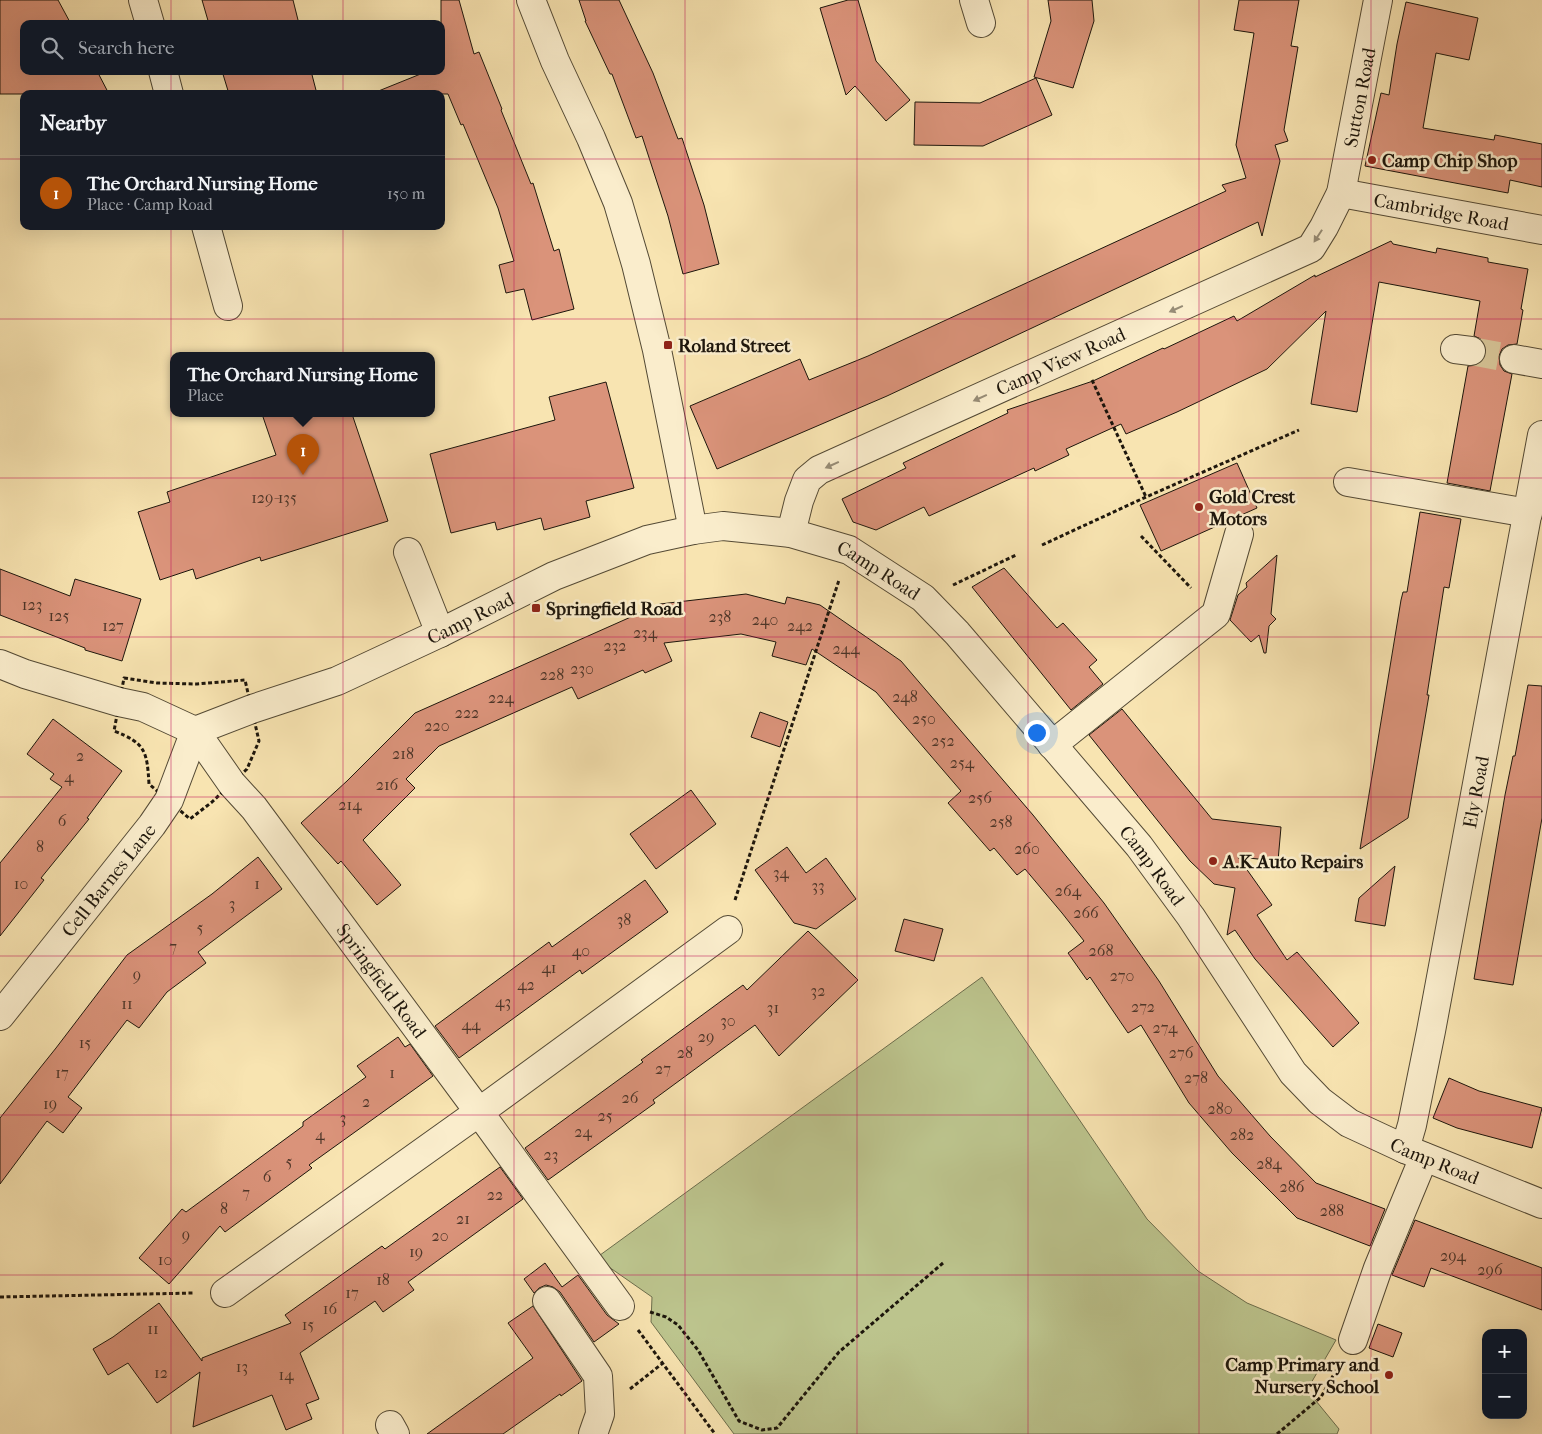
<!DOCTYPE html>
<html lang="en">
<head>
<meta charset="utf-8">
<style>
  body { margin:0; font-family:"IM FELL French Canon",serif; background:#20242c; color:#f1f3f6 }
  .controls { position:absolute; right:15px; bottom:15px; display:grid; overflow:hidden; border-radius:10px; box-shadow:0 5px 20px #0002 }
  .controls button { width:45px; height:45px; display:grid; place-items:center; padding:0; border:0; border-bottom:1px solid #363941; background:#171b24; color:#f1f3f6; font:25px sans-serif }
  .you { position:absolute; left:1036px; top:732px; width:18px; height:18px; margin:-12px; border:4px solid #fff; border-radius:50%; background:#1a73e8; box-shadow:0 0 0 8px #1a73e833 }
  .badge { display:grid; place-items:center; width:32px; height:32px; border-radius:50%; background:#b45309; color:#fff; font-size:16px; font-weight:700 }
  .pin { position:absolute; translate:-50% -41px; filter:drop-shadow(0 1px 2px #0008) }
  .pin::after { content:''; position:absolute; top:26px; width:18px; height:15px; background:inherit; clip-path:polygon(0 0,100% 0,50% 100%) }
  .popup { position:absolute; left:170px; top:352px; width:265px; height:65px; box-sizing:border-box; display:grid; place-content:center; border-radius:10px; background:#171b24; filter:drop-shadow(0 1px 4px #0005); font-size:16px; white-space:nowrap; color:#9ea1a6 }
  .popup b { font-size:19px; color:#f1f3f6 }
  .popup::after { content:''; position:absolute; left:50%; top:100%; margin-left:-10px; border:10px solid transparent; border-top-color:#171b24 }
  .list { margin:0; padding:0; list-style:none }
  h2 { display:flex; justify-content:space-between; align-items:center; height:65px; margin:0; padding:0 20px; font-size:21px }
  h2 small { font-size:16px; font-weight:400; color:#9ea1a6 }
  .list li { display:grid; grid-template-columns:32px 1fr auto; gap:15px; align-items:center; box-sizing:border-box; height:75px; padding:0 20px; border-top:1px solid #363941 }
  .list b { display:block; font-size:19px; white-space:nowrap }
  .list p { margin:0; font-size:16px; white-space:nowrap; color:#9ea1a6 }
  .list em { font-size:16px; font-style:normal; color:#9ea1a6 }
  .icon { flex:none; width:28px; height:28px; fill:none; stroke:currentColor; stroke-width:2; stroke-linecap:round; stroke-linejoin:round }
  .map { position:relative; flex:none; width:1542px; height:1434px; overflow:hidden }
  .search { position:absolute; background:#171b24; box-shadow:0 5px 20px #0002; left:20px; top:20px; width:425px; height:55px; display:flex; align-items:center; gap:12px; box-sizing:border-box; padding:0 18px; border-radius:10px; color:#9ea1a6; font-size:19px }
  .panel { position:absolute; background:#171b24; box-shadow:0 5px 20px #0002; left:20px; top:90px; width:425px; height:140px; border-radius:10px }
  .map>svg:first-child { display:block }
  .green { fill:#bcc48d; stroke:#6c6d4c }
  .building { fill:#da937a; stroke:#1d160c }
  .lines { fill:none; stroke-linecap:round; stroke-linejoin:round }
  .minor-tunnel { stroke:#d7c598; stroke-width:28; stroke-dasharray:28 14; stroke-linecap:butt }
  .minor-casing { stroke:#544a35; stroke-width:30 }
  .path { stroke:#1d160c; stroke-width:3; stroke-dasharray:4 2.5; stroke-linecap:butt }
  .minor { stroke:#faedcc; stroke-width:28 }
  .oneway { fill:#978c76 }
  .grid { fill:none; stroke:#c2185b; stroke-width:1; stroke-opacity:0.55 }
  .poi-dot { fill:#8f2418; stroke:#faedcc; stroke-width:2 }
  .labels { text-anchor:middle; stroke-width:5; stroke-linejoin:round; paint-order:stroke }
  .number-label { font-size:16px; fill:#4c3528 }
  .street-label { font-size:19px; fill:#1d160c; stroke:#faedcc }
  .poi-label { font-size:19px; font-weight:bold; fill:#1d160c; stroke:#faedcc; text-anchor:start }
</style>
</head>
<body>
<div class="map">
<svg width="1542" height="1434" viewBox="0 0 1542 1434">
  <rect width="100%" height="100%" fill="#f8e4b1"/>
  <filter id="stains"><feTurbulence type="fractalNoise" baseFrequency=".004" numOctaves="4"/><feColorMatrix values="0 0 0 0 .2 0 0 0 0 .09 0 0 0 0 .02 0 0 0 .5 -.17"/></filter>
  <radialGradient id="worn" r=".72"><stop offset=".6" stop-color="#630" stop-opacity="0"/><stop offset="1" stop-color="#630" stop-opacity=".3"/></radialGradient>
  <path class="green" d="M982,977l165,242 51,52 49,32 89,37 -29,50 32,39 -2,5h-603l-83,-112 1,-25 -56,-39z"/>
  <path class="building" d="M0,0h58l13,24h-47v47h73l12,23h-109z
    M202,0h91l6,24h-90z
    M441,0h18l15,54 5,-2 23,57 -1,1 30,74 2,-1 21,68 5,-2 15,60 -42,11 -8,-31 -18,4 -7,-28 15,-4 -16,-53 -35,-84 -2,1 -13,-31h-72v-2l52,-21h13z
    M579,0h40l34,73 25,66 4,-1 22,67 15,59 -36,10 -15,-58 -26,-80 -6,2 -24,-64h-2l-25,-53h1z
    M848,0h10l18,61 34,39 -24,21 -31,-35 -9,9 -26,-87z
    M1048,0h44l2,21 -21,67 -39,-11 17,-56z
    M1239,0h60l-8,46 7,1 -14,83 4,11 -13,4 5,16 -18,75 -4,-14 -15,7 -356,167 -170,73 -27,-63 110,-47 9,21 59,-24 358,-165 -4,-6 24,-7 -10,-33 18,-112 -20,-3z
    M1406,2l72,16 -9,42 -33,-7 -13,75 71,12 1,-5 47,9v43l-32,-7 -2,13 -143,-27 16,-73 8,2 8,-51z
    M222,71h89l6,23h-88z
    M1036,78l16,37 -69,31 -69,-1 1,-43 65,1z
    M1391,241l2,3 43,9 1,-5 51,10v4l40,7 -7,40 2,1 -6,34 -9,1 -6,4 -3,7 1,9 4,6 8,3 -22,117 -43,-8 21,-117 10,-1 6,-5 2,-7 -1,-9 -4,-5 -7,-3 6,-35 -101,-19 -22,130 -46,-8 15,-93 -59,58 -90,43 -51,22 -5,-10 -55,25 3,6 -34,16 -1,-3 -105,48 -5,-9 -48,23 -23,-8 -11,-23 64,-31 -3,-5 105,-50 -1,-3 86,-29 70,-33 1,1 70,-33 3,5 78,-46v2z
    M606,382l28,106 -48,13 4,16 -46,13 -3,-12 -44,12 -2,-8 -44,11 -21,-79 125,-34 -6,-23z
    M262,414h90l36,107 -127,40 -1,-4 -64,22 -3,-10 -33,11 -22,-68 32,-10 -3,-10 109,-37z
    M1237,463l20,45 -96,43 -21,-46z
    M1420,512l41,7 -12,69 -5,-1 -17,108h2l-21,123 -48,31 41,-249 2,-8h4z
    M1277,555l-6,59 5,5 -7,7 -3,27h-2l-5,-18 -8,7 -21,-22 8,-25 9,-8 -1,-4z
    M1004,568l53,60 6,-5 34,37 -8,7 14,17 -32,26 -99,-123z
    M0,569l70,27 5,-17 66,20 -19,62 -37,-11v-2l-85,-33z
    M746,594l39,10 2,-7 33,8 81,56 132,154 71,88 55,78 59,95 52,60 46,47 69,26 -15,37 -73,-28 -65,-65 -43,-50 -48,-78 -13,8 -38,-56 -3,3 -19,-27 16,-12 -22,-28 -37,-44 -8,6 -23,-27 -4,3 -42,-48 13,-12 -85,-99 -64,-43 -6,16 -34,-9 4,-14 -35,-8 -77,9 8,18 -27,12 -2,-3 -65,29 -6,-12 -133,59 -33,33 9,9 -52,52 38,45 -24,20 -36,-44 -3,3 -37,-41 46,-42 68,-68 245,-109z
    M1528,685l14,1v132l-29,167 -39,-6 31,-184 8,-39h2z
    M1122,709l90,110 69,8 -3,34 -40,-4 34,48 -15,10 30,45 10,-8 62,71 -26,24 -78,-88 -20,-29 -8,5 8,-47 -21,-4 -24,-23 -101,-126z
    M760,712l28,10 -8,25 -29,-10z
    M53,719l69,52 -35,47 2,1 -48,59 3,2 -44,56v-73l62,-76 -12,-8 4,-5 -27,-20z
    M691,790l25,34 -60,45 -26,-35z
    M787,847l19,26 20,-15 30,41 -40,30 -22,-6 -39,-53z
    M258,857l24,32 -84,63 8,11 -39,29 -28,36 -12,-8 -59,77 14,11 -19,25 -16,-12 -47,63v-66l56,-70 71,-93 85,-61z
    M1395,866l-10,60 -30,-5 4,-23z
    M645,880l23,32 -86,62 -2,-4 -121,88 -24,-32 114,-84 3,5z
    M904,919l39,10 -9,32 -39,-10z
    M808,931l50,49 -79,76 -24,-31 -102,75 2,3 -107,77 -23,-32 118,-86 -2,-2 102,-75 4,5z
    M398,1037l7,10 5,-3 23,32 -124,89 3,3 -87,64 -5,-6 -51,58 -30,-26 43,-49 4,3 117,-86v-4l63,-45 -9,-11z
    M1449,1078l30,13 63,17 -10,40 -75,-20 -24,-10z
    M500,1167l23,32 -115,83 6,8 -31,22 -8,-11 -75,52 19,46 -13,5 6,15 -26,11 -14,-35 -79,32 7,-55 -43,31 -29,-40 -20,12 -15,-26 20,-12 46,-34 43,58v-3l89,-35 -6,-8 97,-69 3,3z
    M1415,1220l127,48v42l-111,-42 -7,19 -32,-12z
    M545,1263l17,24 16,-12 29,40 12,9 -25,18 -34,-50 -7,-5 -7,-2 -7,3 -5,5 -10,-14z
    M533,1306l49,75 -21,15 -1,-2 -57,40h-76l106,-76 -25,-35z
    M1378,1324l24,9 -9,24 -24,-9z"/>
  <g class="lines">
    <path class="minor-tunnel" d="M1471,351l43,8"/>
    <defs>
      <g id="minor">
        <path d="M143,0l7,24"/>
        <path d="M531,0l24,61 36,77 27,65 18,61 21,86 36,180"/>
        <path d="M974,0l7,23"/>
        <path d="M163,71l6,23"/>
        <path id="s1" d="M1341,193l201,37"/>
        <path d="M206,226l22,80"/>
        <path d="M1455,349l16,2"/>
        <path d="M1514,359l28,5"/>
        <path d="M1348,482l180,31"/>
        <path id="s2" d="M791,533l8,-32 8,-21 12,-10 492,-222 13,-21 17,-34 37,-193"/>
        <path d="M408,552l32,81"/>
        <path id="s3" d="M0,664l25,10 94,28 24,5 52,24 57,-22 85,-28 103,-48 114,-57 93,-36 46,-10 30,-4 68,7 58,17 74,48 34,35 182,213 52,71 102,156 27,28 29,22 56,26 137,55"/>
        <path id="s4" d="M195,731l37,53 22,24 225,304 141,194"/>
        <path d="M1052,745l164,-131 23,-80"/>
        <path id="s5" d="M0,1016l152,-191 17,-25 26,-69"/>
        <path id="s6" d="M1405,1149l7,-24 19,-94 111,-596"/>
        <path d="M225,1293l254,-181 249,-182"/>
        <path d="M547,1301l51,75 2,38 -7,20"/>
        <path d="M1353,1340l25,-72 46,-111"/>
        <path d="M390,1425l5,9"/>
      </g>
    </defs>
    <use href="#minor" class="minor-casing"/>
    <path class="path" d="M1092,380l54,117
      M1141,536l50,52
      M1042,545l104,-48 153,-67
      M953,585l63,-30
      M124,678l33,5 40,1 48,-4 14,61 -12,28 -35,33 -22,17 -41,-35c-2,-32 -3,-41 -35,-53z
      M735,900l104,-320
      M0,1297l194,-4
      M650,1312l16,5 12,8 20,25 41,71 23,9 15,-2 62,-76 104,-89
      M638,1330l77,104
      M630,1389l33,-26
      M1277,1434l44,-37 17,-30"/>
    <use href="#minor" class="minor"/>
  </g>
  <defs><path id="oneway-solid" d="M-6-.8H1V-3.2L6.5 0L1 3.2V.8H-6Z" transform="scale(1.25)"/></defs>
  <g class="oneway">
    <use href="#oneway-solid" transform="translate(1318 236) rotate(123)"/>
    <use href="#oneway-solid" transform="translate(1176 309) rotate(156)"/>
    <use href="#oneway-solid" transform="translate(980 398) rotate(156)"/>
    <use href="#oneway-solid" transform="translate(832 465) rotate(156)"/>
  </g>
  <path class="grid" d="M171,0v24M343,0v24M514,0v1434M685,0v1434M857,0v1434M1028,0v1434M1199,0v1434M1371,0v1434M171,71v23M343,71v23M0,159h24M441,159h1101M171,226v1208M343,226v1208M0,319h1542M0,478h1542M0,637h1542M0,797h1542M0,956h1542M0,1115h1542M0,1275h1542"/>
  <g class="poi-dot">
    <circle cx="1372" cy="160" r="5"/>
    <rect x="663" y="340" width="10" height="10" rx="2.5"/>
    <circle cx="1199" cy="507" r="5"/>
    <rect x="531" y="603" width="10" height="10" rx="2.5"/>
    <circle cx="1213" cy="861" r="5"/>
    <circle cx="1389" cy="1375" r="5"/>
  </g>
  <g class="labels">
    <g class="number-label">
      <text x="274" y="503">129-135</text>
      <text x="32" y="610">123</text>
      <text x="59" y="621">125</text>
      <text x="720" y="622">238</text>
      <text x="765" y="625">240</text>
      <text x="113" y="631">127</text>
      <text x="800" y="631">242</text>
      <text x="645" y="638">234</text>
      <text x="615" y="651">232</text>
      <text x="846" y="654">244</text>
      <text x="582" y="674">230</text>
      <text x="552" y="680">228</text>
      <text x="905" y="702">248</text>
      <text x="501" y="703">224</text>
      <text x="467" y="718">222</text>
      <text x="924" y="724">250</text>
      <text x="437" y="731">220</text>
      <text x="943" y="746">252</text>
      <text x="403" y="759">218</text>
      <text x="80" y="761">2</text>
      <text x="962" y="768">254</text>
      <text x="69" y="782">4</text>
      <text x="387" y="790">216</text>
      <text x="980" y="803">256</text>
      <text x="350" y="810">214</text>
      <text x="62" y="826">6</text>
      <text x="1001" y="827">258</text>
      <text x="40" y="852">8</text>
      <text x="1027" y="854">260</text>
      <text x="781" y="878">34</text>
      <text x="21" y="889">10</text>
      <text x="257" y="889">1</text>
      <text x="818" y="891">33</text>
      <text x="1068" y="896">264</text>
      <text x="232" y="909">3</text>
      <text x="1086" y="918">266</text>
      <text x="624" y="925">38</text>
      <text x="200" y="933">5</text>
      <text x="173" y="952">7</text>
      <text x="581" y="956">40</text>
      <text x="1101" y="956">268</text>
      <text x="549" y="973">41</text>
      <text x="137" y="980">9</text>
      <text x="1122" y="981">270</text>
      <text x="526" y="990">42</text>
      <text x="818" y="996">32</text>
      <text x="503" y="1007">43</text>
      <text x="127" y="1009">11</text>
      <text x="1143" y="1012">272</text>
      <text x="773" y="1013">31</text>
      <text x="728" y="1026">30</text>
      <text x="471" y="1030">44</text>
      <text x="1165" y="1033">274</text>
      <text x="706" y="1042">29</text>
      <text x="85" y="1048">15</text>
      <text x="685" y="1058">28</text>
      <text x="1181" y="1058">276</text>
      <text x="663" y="1074">27</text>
      <text x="62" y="1078">17</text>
      <text x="392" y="1078">1</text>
      <text x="1196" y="1083">278</text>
      <text x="630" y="1103">26</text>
      <text x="366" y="1107">2</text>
      <text x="50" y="1109">19</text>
      <text x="1220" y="1114">280</text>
      <text x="605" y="1121">25</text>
      <text x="343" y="1123">3</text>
      <text x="583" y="1137">24</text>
      <text x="320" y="1140">4</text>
      <text x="1242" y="1140">282</text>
      <text x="551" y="1160">23</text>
      <text x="289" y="1167">5</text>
      <text x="1269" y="1169">284</text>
      <text x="267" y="1182">6</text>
      <text x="1292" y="1192">286</text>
      <text x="246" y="1198">7</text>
      <text x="495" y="1200">22</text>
      <text x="224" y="1214">8</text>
      <text x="1332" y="1216">288</text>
      <text x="463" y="1224">21</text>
      <text x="186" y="1240">9</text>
      <text x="440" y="1241">20</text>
      <text x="416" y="1257">19</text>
      <text x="1453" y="1261">294</text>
      <text x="165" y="1265">10</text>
      <text x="1490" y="1275">296</text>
      <text x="383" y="1285">18</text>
      <text x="352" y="1298">17</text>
      <text x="330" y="1314">16</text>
      <text x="308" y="1330">15</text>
      <text x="153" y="1334">11</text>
      <text x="242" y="1372">13</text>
      <text x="161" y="1378">12</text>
      <text x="286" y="1380">14</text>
    </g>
    <g class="street-label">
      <text dy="7" stroke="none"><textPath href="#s2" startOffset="771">Sutton Road</textPath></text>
      <text dy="7" stroke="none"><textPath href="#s1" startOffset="102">Cambridge Road</textPath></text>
      <text dy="7" stroke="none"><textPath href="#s2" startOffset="336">Camp View Road</textPath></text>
      <text dy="7" stroke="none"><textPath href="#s3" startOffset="940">Camp Road</textPath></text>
      <text dy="7" stroke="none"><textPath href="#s3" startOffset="505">Camp Road</textPath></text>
      <text dy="7" stroke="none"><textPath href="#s6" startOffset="364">Ely Road</textPath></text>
      <text dy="7" stroke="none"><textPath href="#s3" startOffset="1345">Camp Road</textPath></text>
      <text dy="7" stroke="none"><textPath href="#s5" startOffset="174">Cell Barnes Lane</textPath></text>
      <text dy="7" stroke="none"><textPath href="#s4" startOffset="312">Springfield Road</textPath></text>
      <text dy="7" stroke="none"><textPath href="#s3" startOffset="1765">Camp Road</textPath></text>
    </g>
    <g class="poi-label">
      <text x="1382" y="167">Camp Chip Shop</text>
      <text x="678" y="352">Roland Street</text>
      <text x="1209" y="503">Gold Crest<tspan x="1209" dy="22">Motors</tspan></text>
      <text x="546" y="615">Springfield Road</text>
      <text x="1223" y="868">A.K Auto Repairs</text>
      <text x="1379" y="1371" text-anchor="end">Camp Primary and<tspan x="1379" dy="22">Nursery School</tspan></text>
    </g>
  </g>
  <rect width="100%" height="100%" filter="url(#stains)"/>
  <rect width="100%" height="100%" fill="url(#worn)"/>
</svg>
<div class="controls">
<button>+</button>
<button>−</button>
</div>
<div class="you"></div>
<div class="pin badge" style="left:303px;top:475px">1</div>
<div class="popup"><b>The Orchard Nursing Home</b>Place</div>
<div class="search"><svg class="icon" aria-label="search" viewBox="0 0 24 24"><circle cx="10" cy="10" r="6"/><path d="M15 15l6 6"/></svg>Search here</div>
<section class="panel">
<h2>Nearby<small></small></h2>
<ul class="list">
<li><span class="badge">1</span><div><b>The Orchard Nursing Home</b><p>Place · Camp Road</p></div><em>150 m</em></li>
</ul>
</section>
</div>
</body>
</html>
